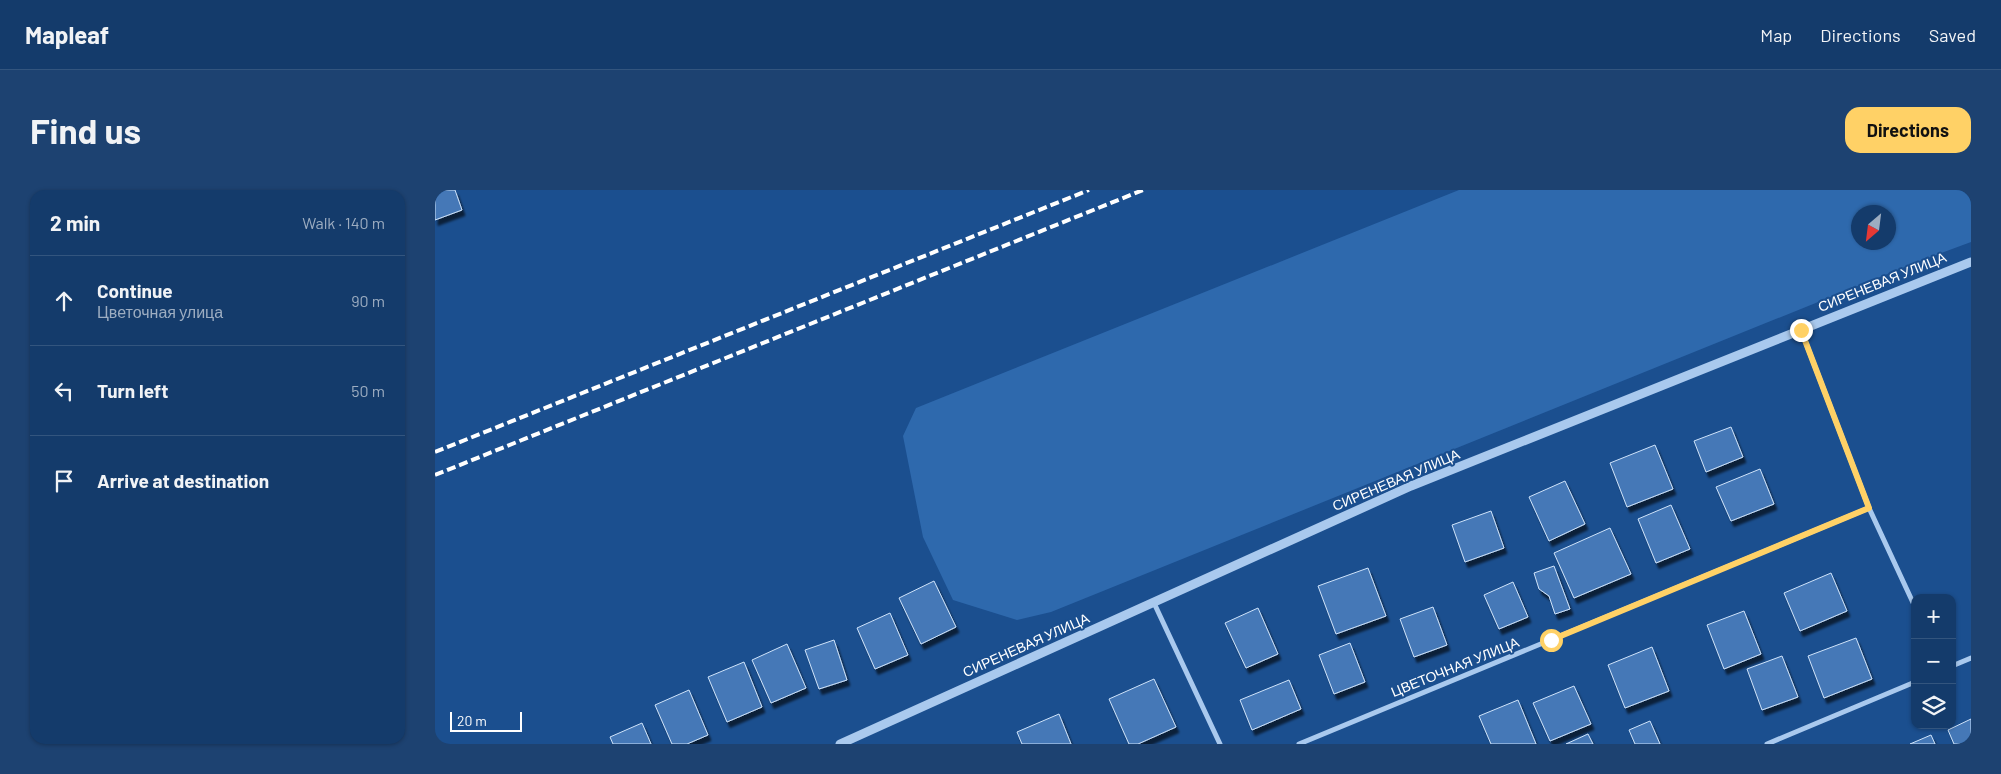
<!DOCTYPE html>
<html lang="en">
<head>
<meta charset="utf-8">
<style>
  body { margin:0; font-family:Barlow,sans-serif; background:#1d4271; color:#f1f3f6 }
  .controls { position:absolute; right:15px; bottom:15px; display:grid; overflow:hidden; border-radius:10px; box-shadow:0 1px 4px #0004 }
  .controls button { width:45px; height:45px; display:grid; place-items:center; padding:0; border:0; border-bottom:1px solid #33557e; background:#143b6b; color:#f1f3f6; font:25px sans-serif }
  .compass { position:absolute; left:1416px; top:15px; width:45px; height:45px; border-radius:50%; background:#143b6b; box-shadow:0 1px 4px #0004; rotate:208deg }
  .scale { position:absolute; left:15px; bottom:12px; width:72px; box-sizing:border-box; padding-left:5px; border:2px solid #fff; border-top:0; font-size:14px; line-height:18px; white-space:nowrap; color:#fff; -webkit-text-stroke:4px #1b4f8f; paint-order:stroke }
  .stop { position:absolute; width:15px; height:15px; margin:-11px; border:4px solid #ffd166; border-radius:50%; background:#fff }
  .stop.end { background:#ffd166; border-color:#fff; box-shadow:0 1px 5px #0008 }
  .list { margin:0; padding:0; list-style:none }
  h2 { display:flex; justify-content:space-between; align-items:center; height:65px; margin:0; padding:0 20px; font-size:21px }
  h2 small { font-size:16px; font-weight:400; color:#9dadc1 }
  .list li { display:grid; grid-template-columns:32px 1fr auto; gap:15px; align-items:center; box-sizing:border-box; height:90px; padding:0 20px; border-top:1px solid #33557e }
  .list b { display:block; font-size:19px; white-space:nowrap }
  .list p { margin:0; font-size:16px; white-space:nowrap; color:#9dadc1 }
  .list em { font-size:16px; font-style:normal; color:#9dadc1 }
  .icon { flex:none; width:28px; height:28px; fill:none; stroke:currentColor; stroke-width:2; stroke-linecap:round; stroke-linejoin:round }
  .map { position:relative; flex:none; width:1536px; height:554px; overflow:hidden; border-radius:15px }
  header { display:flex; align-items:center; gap:30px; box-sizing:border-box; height:70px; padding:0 25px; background:#143b6b; border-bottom:1px solid #33557e }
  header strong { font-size:24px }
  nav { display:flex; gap:28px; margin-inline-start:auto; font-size:18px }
  .intro { display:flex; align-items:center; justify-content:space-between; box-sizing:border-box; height:120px; padding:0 30px }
  h1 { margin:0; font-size:35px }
  .button { padding:12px 22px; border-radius:15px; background:#ffd166; color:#111; font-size:18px; font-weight:700 }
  main { display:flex; gap:30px; padding:0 30px }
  aside { flex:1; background:#143b6b; border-radius:15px; box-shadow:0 1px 4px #0004 }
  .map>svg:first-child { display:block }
  .green { fill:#2e69ad; fill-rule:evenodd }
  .building { fill:#4478b7; stroke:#cfe3fa; filter:url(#shadow) }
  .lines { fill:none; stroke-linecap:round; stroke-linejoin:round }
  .minor { stroke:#a9c9ee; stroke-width:5 }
  .tertiary { stroke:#a9c9ee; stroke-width:9 }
  .rail { stroke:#fff; stroke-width:4; stroke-dasharray:9 4; stroke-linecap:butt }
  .route { stroke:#ffd166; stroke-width:6 }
  .labels { text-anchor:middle; stroke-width:4; stroke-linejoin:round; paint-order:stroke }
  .street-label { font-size:14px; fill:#fff; stroke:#1b4f8f }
</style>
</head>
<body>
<header>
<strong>Mapleaf</strong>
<nav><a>Map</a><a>Directions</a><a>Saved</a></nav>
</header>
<div class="intro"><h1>Find us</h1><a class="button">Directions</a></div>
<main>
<aside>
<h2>2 min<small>Walk · 140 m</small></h2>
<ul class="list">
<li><svg class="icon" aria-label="ahead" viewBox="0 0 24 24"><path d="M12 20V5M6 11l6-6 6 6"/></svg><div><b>Continue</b><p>Цветочная улица</p></div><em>90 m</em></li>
<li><svg class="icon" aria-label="left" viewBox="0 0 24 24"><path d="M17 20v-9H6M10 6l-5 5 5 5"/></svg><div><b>Turn left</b></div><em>50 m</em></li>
<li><svg class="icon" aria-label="arrive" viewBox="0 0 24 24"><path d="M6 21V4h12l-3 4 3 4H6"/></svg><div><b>Arrive at destination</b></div></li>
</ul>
</aside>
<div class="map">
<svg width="1536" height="554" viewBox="0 0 1536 554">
  <defs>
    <filter id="shadow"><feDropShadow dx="3" dy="5.5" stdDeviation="1" flood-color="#0009"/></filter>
  </defs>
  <rect width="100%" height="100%" fill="#1b4f8f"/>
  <path class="green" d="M1024,0h512v52l-54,20 -866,350 -34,8 -64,-20 -30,-63 -20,-101 13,-28zM1424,22h30v30h-30z"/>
  <path class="building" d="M0,0h20l7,20 -27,10z
    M1296,237l12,30 -37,15 -12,-31z
    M1220,255l18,44 -46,18 -17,-44z
    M1325,279l14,35 -43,17 -15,-34z
    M1130,291l20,43 -36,17 -20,-44z
    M1236,315l19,44 -34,14 -18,-44z
    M1056,321l13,37 -39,14 -13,-37z
    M1175,338l21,46 -57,24 -20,-45z
    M1119,376l16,43 -15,5 -6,-18 -10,-7 -5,-16z
    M933,378l18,48 -50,18 -18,-48z
    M1396,383l16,38 -47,20 -16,-38z
    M499,391l22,46 -35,17 -22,-46z
    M1078,392l15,35 -29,12 -15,-34z
    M998,417l14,38 -33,12 -14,-38z
    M823,418l20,46 -32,14 -21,-45z
    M1309,421l17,43 -37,15 -17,-44z
    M455,423l18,42 -33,14 -18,-41z
    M1421,448l16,41 -48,19 -16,-42z
    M399,450l13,40 -28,9 -14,-39z
    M915,453l15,39 -31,12 -15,-39z
    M352,454l19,44 -35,15 -19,-43z
    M1217,457l17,44 -44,17 -17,-43z
    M1347,466l16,41 -36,13 -15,-41z
    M309,472l18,45 -35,15 -19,-45z
    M719,489l22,48 -38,17h-9l-20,-45z
    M854,490l12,29 -49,21 -12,-30z
    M1139,496l17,38 -41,17 -17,-38z
    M254,500l19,45 -21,9h-15l-17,-39z
    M1083,510l18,44h-45l-12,-28z
    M624,524l12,30h-49l-5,-12z
    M1536,529v25h-17l-6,-14z
    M1215,531l10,23h-25l-6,-14z
    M207,533l9,21h-38l-3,-7z
    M1153,544l5,10h-27z
    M1496,545l4,9h-25z"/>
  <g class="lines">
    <path class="minor" d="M1366,140l68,178 46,99
      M719,413l66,141
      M1517,476l19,-8
      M864,554l570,-236
      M1332,554l148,-62"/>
    <path class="tertiary" d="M405,554l571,-258 560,-224"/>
    <path class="rail" d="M0,262l654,-262
      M0,285l708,-285"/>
  </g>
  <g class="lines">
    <path class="route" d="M1116,450l318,-132 -68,-178"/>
  </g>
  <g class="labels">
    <g class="street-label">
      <text transform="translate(1447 92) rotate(-22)" y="5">СИРЕНЕВАЯ УЛИЦА</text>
      <text transform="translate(961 290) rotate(-23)" y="5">СИРЕНЕВАЯ УЛИЦА</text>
      <text transform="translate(591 455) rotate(-24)" y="5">СИРЕНЕВАЯ УЛИЦА</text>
      <text transform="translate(1020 477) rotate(-22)" y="5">ЦВЕТОЧНАЯ УЛИЦА</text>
    </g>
  </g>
</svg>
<div class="controls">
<button>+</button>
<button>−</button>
<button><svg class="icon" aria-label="layers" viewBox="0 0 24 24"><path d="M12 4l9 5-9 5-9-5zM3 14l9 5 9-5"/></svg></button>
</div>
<svg class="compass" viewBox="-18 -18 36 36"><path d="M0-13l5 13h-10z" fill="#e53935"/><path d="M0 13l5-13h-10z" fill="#9dadc1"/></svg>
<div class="scale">20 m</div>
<div class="stop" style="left:1116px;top:450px"></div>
<div class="stop end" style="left:1366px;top:140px"></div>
</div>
</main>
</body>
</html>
